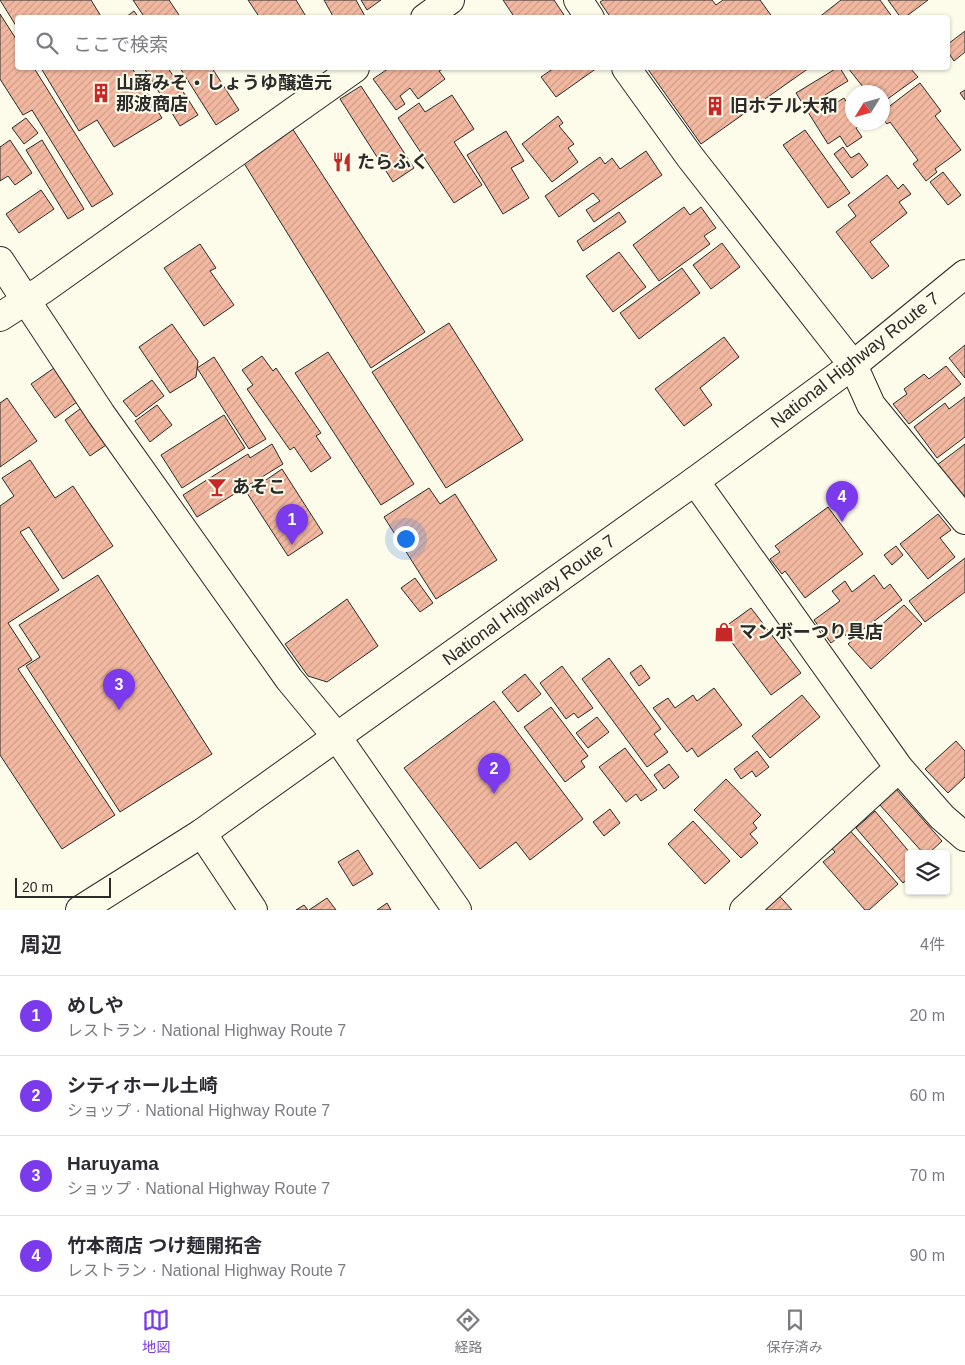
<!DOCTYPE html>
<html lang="ja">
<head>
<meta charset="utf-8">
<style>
  body { margin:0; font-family:Helvetica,"Noto Sans JP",sans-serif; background:#f7f7f7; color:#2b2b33 }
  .controls { position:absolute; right:15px; bottom:15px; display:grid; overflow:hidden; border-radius:5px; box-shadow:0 1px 4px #0004 }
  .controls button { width:45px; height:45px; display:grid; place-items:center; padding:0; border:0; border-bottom:1px solid #e1e1e2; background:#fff; color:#2b2b33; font:25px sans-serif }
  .compass { position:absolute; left:845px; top:85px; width:45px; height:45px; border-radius:50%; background:#fff; box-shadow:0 1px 4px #0004; rotate:233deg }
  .scale { position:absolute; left:15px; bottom:12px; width:96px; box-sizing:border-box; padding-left:5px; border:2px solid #2b2b2b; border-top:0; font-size:14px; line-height:18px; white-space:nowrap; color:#2b2b2b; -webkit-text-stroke:4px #fdfbea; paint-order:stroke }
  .you { position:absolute; left:405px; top:538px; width:18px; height:18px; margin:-12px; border:4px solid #fff; border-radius:50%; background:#1a73e8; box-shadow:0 0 0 8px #1a73e833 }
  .badge { display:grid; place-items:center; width:32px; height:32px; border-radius:50%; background:#7c3aed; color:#fff; font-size:16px; font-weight:700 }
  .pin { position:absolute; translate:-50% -41px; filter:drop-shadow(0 1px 2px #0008) }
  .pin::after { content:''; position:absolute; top:26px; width:18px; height:15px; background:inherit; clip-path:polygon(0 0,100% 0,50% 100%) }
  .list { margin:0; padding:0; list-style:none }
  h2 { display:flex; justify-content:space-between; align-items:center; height:65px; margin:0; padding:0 20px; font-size:21px }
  h2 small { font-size:16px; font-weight:400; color:#7c7c81 }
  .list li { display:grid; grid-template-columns:32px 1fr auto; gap:15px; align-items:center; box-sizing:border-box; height:80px; padding:0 20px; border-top:1px solid #e1e1e2 }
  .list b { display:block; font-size:19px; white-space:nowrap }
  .list p { margin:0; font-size:16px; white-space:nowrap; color:#7c7c81 }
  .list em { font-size:16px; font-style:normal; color:#7c7c81 }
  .icon { flex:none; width:28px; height:28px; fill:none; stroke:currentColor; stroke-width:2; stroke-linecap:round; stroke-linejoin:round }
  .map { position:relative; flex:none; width:965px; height:910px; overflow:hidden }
  .search { position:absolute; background:#fff; box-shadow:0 1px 4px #0004; left:15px; right:15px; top:15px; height:55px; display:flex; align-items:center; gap:12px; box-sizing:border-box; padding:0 18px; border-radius:5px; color:#7c7c81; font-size:19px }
  .sheet { height:385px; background:#fff }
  nav { display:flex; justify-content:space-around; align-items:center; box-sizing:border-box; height:70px; border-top:1px solid #e1e1e2; background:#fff; font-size:14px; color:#7c7c81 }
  nav a { display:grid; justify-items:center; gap:2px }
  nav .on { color:#7c3aed }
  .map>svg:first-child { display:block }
  .building { fill:url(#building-hatch); stroke:#2b2b2b }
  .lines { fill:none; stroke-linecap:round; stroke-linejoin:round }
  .minor-casing { stroke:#2b2b2b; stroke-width:30 }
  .highway-casing { stroke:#2b2b2b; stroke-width:30 }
  .minor { stroke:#fdfbea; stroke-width:28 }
  .highway { stroke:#fdfbea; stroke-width:28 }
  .labels { text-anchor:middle; stroke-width:4; stroke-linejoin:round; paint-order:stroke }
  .poi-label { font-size:18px; font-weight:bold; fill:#2b2b2b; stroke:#fdfbea; text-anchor:start }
  .street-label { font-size:18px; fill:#2b2b2b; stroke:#fdfbea }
</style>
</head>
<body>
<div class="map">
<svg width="965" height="910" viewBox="0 0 965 910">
  <defs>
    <pattern id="building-hatch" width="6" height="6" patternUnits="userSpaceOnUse" patternTransform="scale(1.25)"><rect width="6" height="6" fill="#f2b8a0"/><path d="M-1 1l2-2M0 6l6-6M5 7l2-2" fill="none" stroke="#d09e8a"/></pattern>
  </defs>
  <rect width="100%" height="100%" fill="#fdfbea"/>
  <path class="building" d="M0,0h91l11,18h-84v11z
    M133,0h36l12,18h-36z
    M248,0h48l11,18h-47z
    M324,0h32l10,18h-32z
    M361,0h20l-14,10z
    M503,0h51l12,18h-51z
    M603,0h109l4,5 7,-5h37l13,18h-162l-11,-16z
    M841,0h39l13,18h-75z
    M888,0h40l-24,18h-3z
    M134,11l5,7h-13v-1z
    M0,14l18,28v26h16l79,126 -21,13 -60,-97 -9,5 -23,-36z
    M965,31v21l-11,9 -6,-9v-8z
    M41,68h91l30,50 -48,29 -17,-27 -18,11z
    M144,68h24l30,47 -18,11z
    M180,68h32l27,42 -23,15z
    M389,68h56l-6,3 6,8 -27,20 -8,-11 -10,8 5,8 -9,6 -23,-31z
    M554,68h43l-41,29 -15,-20z
    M647,68h162l-108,76z
    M837,68h3l8,13 -23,14 6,11 13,-8 8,12v12h8l2,3 -6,3 6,9 -15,10 -7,-11 -12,8 -32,-51z
    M848,68h62l8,9 -36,26v-11h-15z
    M920,83l21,28 -6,5 26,34 -26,19 2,3 -11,9 -13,-17 5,-4 -28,-38 -3,2 -5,-6v-6z
    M361,86l53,82 -21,14 -53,-83z
    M965,90v10l-5,-7z
    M452,95l22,34 -20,13 28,43 -28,18 -56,-85 21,-15 6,9z
    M558,116l5,7 -4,3 15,18 -6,4 10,14 -26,20 -30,-38z
    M26,118l12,15 -14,11 -12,-16z
    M290,125l135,207 -54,36 -129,-208z
    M805,130l45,63 -22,15 -45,-63z
    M506,131l18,30 -13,7 18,30 -26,16 -36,-59z
    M10,140l22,33 -17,12 -7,-9 -8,5v-34z
    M42,140l42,69 -16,10 -42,-69z
    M843,147l8,11 8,-5 9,12 -16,13 -18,-24z
    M646,151l16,24 -68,47 -8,-12 14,-9 -7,-8 -34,24 -14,-21 55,-39 5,7 7,-6 8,11z
    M943,172l18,23 -13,10 -18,-23z
    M887,175l11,14 5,-5 8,10 -12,8 8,11 -37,29 19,24 -17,13 -36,-47 20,-16 -8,-11z
    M41,190l13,19 -35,24 -13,-19z
    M684,207l6,8 11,-8 15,21 -12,8 6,8 -51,37 -26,-36z
    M619,212l7,10 -43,29 -6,-10z
    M722,243l18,24 -29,22 -18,-24z
    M200,244l16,24 -6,3 24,34 -30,21 -40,-58z
    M619,252l27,35 -33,25 -27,-36z
    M682,268l18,25 -61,46 -19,-26z
    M449,323l74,117 -77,48 -74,-116z
    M172,324l26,37 -2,16 -26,16 -31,-46z
    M724,337l15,20 -39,31 12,17 -28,21 -29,-37z
    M965,345v33l-16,-20z
    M328,352l86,132 -33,21 -86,-132z
    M262,356l11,15 3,-3 45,65 -5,3 15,22 -20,14 -17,-25 -4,3 -43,-61 6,-4 -11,-15z
    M214,357l52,82 -17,10 -52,-81z
    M57,366l24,33 -26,19 -24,-34z
    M946,366l15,18 -52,40 -16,-20 14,-10 -3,-5 20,-15 5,5z
    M152,380l12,16 -28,21 -13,-16z
    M965,397v40l-28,21 -23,-31 31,-24 4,6z
    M7,398l30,43 -37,26v-64z
    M157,405l15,20 -22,17 -15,-21z
    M84,406l25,37 -19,13 -25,-36z
    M224,415l21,33 -63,40 -21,-33z
    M272,444l11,20 -86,53 -14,-22 65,-41 2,4z
    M965,444v51l-3,2 -25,-32z
    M30,460l25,38 18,-12 40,60 -50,33 -34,-52 -9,5 39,58 -51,33 24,37 -14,9 97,146 -53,34 -62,-94v-249l14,-10 -12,-18z
    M282,469l41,64 -35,23 -41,-63z
    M429,488l11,16 15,-10 42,66 -61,39 -52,-82z
    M828,507l35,47 -58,44 -20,-27 -3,3 -12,-15 10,-7 -5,-6z
    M938,514l13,16 -11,8 15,19 -27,22 -28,-35z
    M896,546l7,9 -11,10 -8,-10z
    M965,558v34l-40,30 -16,-21z
    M98,575l114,179 -92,58 -94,-146 14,-9 -21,-32z
    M874,575l10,14 6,-5 12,16 -53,40 -5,-7 -13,10 -17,-23 26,-19 -8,-10 13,-10 7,11z
    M415,578l18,25 -13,9 -19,-24z
    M347,599l31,47 -51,36 -19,-6 -23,-32z
    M904,605l18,19 -51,45 -23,-25 10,-9 5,6z
    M751,608l50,65 -30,22 -49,-66z
    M609,658l52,71 -7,5 14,18 -21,15 -65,-88z
    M641,665l9,13 -11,8 -9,-13z
    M562,666l31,42 -15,10 -4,-5 -8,6 -26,-36z
    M525,674l16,20 -23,18 -16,-20z
    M714,688l28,37 -44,32 -6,-9 -5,4 -34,-44 15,-10 7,10 18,-13 4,6z
    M802,695l18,22 -50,41 -18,-22z
    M494,701l89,118 -53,41 -14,-18 -36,27 -76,-101z
    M551,707l37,49 -7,5 4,6 -20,15 -41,-55z
    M597,717l12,15 -21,16 -12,-15z
    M956,741l9,10v26l-17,16 -23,-24z
    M625,748l32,42 -16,11 -5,-7 -10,8 -27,-35z
    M757,751l12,16 -13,10 -4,-6 -11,8 -7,-10z
    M669,764l10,13 -15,12 -10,-14z
    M726,779l35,36 -8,8 4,5 -7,6 8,9 -17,15 -47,-48z
    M896,789l46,52 -14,13h-4l-45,-50z
    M610,809l10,14 -16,13 -11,-14z
    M875,811l36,43h-2v4l-3,3 3,3v14l-6,5 -47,-55z
    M693,821l37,40 -25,23 -37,-40z
    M845,825l53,59 -29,26h-4l-42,-48 12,-10 -9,-10z
    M358,850l15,24 -20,12 -15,-24z
    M775,891l17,19h-37z
    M327,898l9,12h-27z
    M387,903l4,7h-14z
    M304,905l4,5h-12z"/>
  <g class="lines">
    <defs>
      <path id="minor" d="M578,0l12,18
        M425,18l25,-18
        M626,68l64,89 163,208 18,40 94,115
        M0,261l101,153 188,265 48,58 120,173
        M0,317l42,-27 313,-222
        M695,481l204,287 43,49 23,20
        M202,833l51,77
        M744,910l155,-142"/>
      <path id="highway" d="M80,910l122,-77 493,-352 158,-116 112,-91"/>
    </defs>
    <use href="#minor" class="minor-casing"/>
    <use href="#highway" class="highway-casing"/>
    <use href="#minor" class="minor"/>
    <use href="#highway" class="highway"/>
  </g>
  <defs>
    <symbol id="building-bare" viewBox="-9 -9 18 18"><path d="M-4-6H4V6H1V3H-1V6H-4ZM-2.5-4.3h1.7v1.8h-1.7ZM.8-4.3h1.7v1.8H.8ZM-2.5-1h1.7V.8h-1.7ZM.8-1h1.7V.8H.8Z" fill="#c62828" stroke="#fdfbea" stroke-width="2.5" paint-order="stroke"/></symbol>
    <symbol id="restaurant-bare" viewBox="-9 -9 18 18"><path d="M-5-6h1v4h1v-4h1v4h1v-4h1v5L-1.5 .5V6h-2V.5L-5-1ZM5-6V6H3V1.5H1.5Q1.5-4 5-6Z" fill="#c62828" stroke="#fdfbea" stroke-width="2.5" paint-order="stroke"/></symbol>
    <symbol id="bar-bare" viewBox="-9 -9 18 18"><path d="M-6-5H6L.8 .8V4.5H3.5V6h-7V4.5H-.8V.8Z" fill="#c62828" stroke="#fdfbea" stroke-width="2.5" paint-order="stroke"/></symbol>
    <symbol id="shop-bare" viewBox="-9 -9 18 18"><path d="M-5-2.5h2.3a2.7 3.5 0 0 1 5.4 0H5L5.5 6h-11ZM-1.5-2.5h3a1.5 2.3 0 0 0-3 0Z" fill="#c62828" stroke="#fdfbea" stroke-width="2.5" paint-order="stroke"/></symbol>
  </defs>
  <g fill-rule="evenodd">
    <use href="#building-bare" x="87" y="79" width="28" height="28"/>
    <use href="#building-bare" x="701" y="92" width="28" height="28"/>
    <use href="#restaurant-bare" x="328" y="148" width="28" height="28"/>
    <use href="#bar-bare" x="203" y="473" width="28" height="28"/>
    <use href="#shop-bare" x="710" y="618" width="28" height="28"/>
  </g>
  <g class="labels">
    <g class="poi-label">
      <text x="116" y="89">山蕗みそ・しょうゆ醸造元<tspan x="116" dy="21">那波商店</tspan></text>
      <text x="730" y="112">旧ホテル大和</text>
      <text x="357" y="168">たらふく</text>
      <text x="232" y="493">あそこ</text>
      <text x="739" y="638">マンボーつり具店</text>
    </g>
    <g class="street-label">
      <text transform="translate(855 360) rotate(-38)" y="6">National Highway Route 7</text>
      <text transform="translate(529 600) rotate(-36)" y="6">National Highway Route 7</text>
    </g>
  </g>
</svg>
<div class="controls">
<button><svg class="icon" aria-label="layers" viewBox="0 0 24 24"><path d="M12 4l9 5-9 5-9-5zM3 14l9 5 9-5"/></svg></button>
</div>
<svg class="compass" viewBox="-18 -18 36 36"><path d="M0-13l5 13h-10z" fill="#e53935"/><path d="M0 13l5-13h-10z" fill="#7c7c81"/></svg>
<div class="scale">20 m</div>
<div class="you"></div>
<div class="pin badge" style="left:292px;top:545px">1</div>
<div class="pin badge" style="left:494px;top:794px">2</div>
<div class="pin badge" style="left:119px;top:710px">3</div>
<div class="pin badge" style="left:842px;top:522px">4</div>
<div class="search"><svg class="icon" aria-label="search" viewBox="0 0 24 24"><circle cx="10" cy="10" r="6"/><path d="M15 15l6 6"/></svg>ここで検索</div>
</div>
<section class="sheet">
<h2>周辺<small>4件</small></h2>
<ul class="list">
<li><span class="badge">1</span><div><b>めしや</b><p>レストラン · National Highway Route 7</p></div><em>20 m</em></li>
<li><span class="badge">2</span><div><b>シティホール土崎</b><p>ショップ · National Highway Route 7</p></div><em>60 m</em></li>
<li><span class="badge">3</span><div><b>Haruyama</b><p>ショップ · National Highway Route 7</p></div><em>70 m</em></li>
<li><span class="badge">4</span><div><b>竹本商店 つけ麺開拓舎</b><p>レストラン · National Highway Route 7</p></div><em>90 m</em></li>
</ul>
</section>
<nav>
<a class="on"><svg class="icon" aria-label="map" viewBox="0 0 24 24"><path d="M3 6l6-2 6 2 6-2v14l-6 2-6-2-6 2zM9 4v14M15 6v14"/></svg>地図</a>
<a><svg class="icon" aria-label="directions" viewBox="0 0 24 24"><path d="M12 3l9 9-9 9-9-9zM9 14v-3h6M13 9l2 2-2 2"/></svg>経路</a>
<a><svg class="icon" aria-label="saved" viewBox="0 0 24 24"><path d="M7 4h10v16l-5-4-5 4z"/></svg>保存済み</a>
</nav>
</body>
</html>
